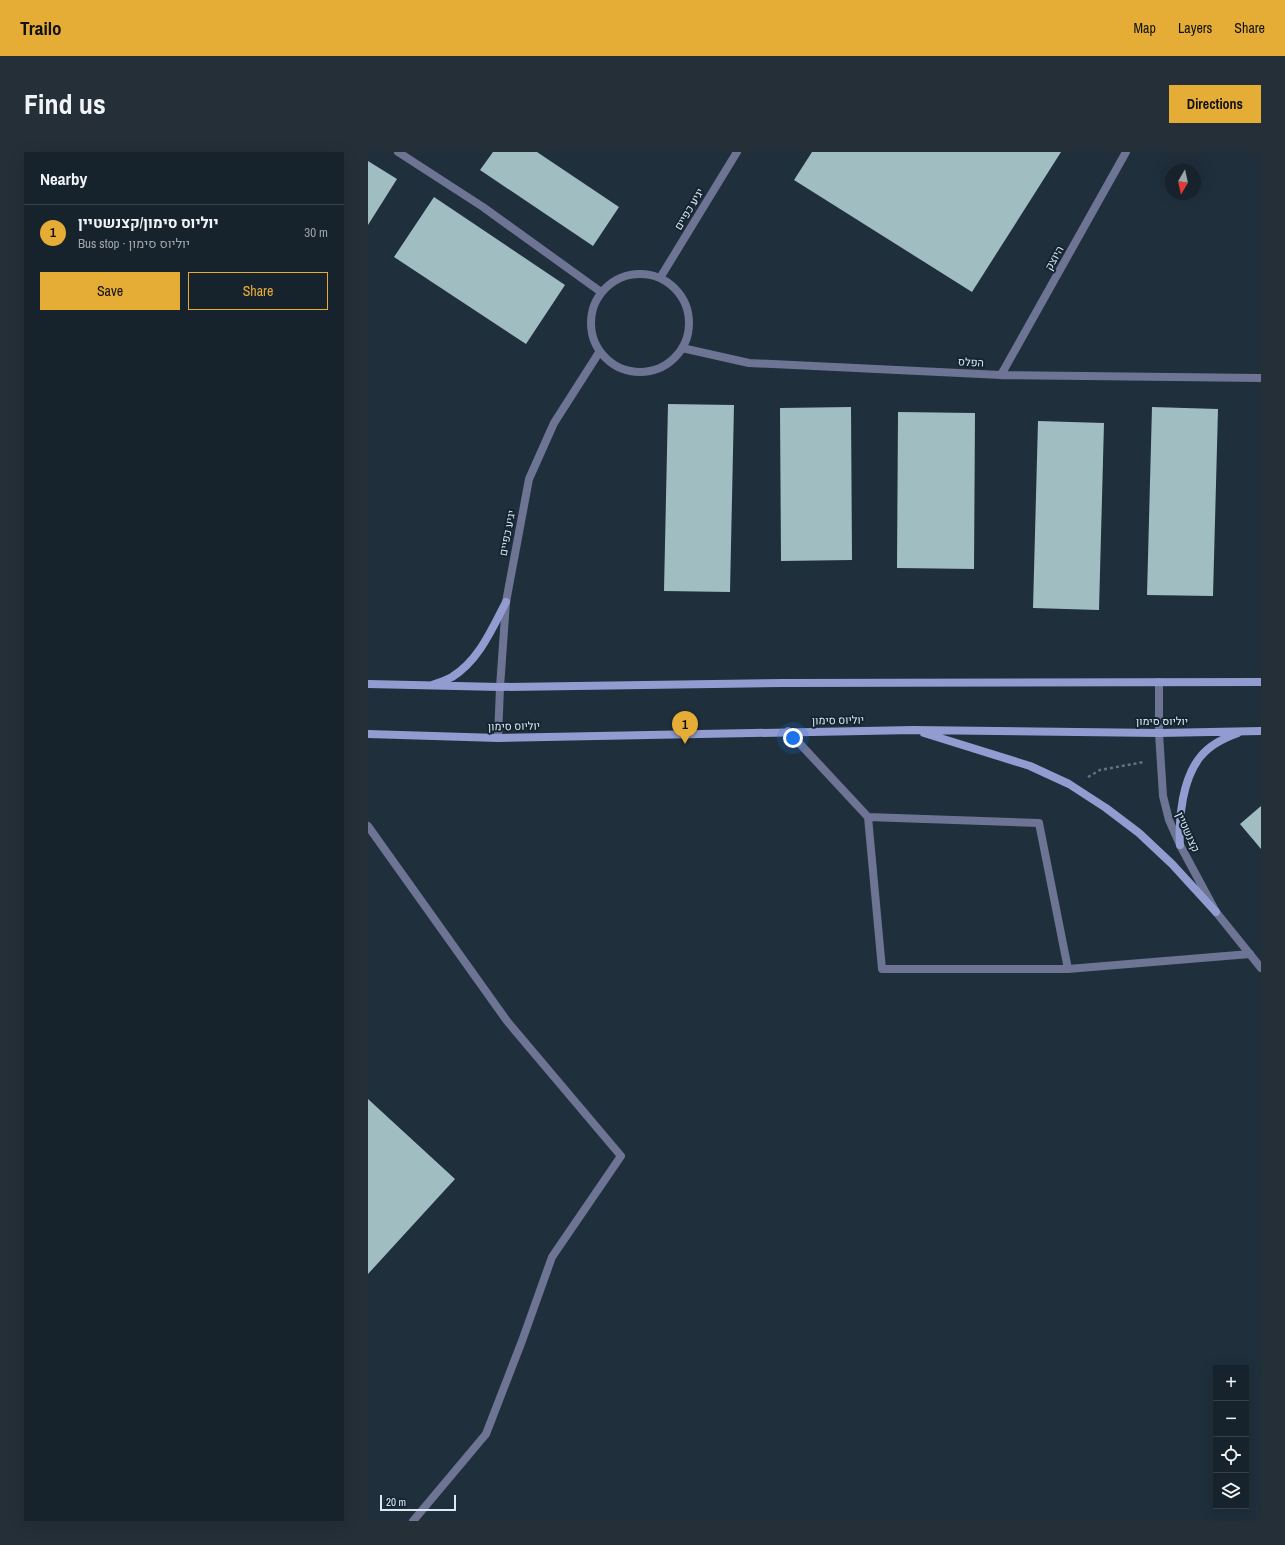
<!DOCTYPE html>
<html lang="en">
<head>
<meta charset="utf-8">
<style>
  body { margin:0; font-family:"Archivo Narrow",Heebo,sans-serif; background:#242f38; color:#f1f3f6 }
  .controls { position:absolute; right:12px; bottom:12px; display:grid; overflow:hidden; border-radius:0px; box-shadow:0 4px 16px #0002 }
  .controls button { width:36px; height:36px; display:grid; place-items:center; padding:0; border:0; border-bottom:1px solid #364048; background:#17232c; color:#f1f3f6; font:20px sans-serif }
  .compass { position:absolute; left:797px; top:12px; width:36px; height:36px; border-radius:50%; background:#17232c; box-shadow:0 4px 16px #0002; rotate:189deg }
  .scale { position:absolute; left:12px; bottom:10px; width:76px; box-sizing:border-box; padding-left:4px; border:2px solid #dee8f1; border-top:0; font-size:11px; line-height:14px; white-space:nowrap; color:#dee8f1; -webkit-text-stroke:3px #152531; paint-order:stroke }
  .you { position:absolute; left:425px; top:586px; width:14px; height:14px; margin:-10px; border:3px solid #fff; border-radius:50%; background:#1a73e8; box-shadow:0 0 0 6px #1a73e833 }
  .badge { display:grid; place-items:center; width:26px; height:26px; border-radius:50%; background:#e5ad36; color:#111; font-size:13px; font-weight:700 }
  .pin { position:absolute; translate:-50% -33px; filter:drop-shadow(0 1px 2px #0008) }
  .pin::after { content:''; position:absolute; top:21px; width:14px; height:12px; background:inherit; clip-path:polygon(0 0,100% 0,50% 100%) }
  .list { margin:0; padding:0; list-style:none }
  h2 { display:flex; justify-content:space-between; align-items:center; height:52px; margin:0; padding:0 16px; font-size:17px }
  h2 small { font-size:13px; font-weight:400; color:#9ea4a9 }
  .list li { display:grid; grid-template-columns:26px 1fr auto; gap:12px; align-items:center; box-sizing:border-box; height:56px; padding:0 16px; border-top:1px solid #364048 }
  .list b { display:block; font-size:15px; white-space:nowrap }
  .list p { margin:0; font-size:13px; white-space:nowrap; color:#9ea4a9 }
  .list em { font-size:13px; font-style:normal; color:#9ea4a9 }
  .actions { display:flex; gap:8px; padding:12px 16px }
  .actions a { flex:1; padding:9px 0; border:1px solid #e5ad36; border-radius:0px; text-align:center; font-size:14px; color:#e5ad36 }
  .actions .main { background:#e5ad36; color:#111 }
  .icon { flex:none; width:22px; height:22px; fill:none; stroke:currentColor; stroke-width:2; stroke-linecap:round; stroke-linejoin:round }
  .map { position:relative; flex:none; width:893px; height:1369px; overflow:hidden; border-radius:0px }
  header { display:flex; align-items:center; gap:24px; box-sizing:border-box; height:56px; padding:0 20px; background:#e5ad36; color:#111 }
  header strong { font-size:19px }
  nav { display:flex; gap:22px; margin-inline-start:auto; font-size:14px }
  .intro { display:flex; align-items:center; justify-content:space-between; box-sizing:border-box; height:96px; padding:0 24px }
  h1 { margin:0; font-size:28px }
  .button { padding:10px 18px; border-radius:0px; background:#e5ad36; color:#111; font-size:14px; font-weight:700 }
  main { display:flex; gap:24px; padding:0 24px }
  aside { flex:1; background:#17232c; border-radius:0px; box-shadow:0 4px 16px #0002 }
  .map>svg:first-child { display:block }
  .building { fill:#a0bdc2 }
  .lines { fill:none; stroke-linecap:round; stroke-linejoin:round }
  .path { stroke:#65737e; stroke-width:2.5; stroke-dasharray:3 3; stroke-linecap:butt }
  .lane { stroke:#6e7494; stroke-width:8 }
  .street { stroke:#6e7494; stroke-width:8 }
  .secondary { stroke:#929cd0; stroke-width:8 }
  .labels { text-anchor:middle; stroke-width:4; stroke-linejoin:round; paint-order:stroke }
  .street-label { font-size:11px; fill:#dee8f1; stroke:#152531 }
</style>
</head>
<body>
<header>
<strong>Trailo</strong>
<nav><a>Map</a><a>Layers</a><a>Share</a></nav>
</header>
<div class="intro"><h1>Find us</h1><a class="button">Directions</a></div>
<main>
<aside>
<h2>Nearby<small></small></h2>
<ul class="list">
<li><span class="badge">1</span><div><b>יוליוס סימון/קצנשטיין</b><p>Bus stop · יוליוס סימון</p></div><em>30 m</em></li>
</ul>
<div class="actions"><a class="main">Save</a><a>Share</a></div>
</aside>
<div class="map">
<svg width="893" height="1369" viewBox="0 0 893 1369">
  <rect width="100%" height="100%" fill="#1f2f3b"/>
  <path class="building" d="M125,0h44l82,55 -26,39 -113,-76z
    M444,0h249l-89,140 -178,-112z
    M0,9l29,18 -29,46z
    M66,45l131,88 -39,59 -132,-87z
    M300,252l66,1 -4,187 -66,-1z
    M483,255l1,153 -71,1 -1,-153z
    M784,255l66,2 -5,187 -66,-1z
    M530,260l77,1 -1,156 -77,-1z
    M670,269l66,2 -5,187 -66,-2z
    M893,654v43l-21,-25z
    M0,947l87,80 -87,95z"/>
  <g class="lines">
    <path class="path" d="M720,625l12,-7 44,-8"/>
    <path class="lane" d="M420,579l80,86 171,6 29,146
      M500,665l14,152h186l182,-15"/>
    <path class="street" d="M30,0l85,55 118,85
      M223 171a49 49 0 1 1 98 0a49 49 0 1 1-98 0Z
      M292,126l77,-126
      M314,196l67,15 252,12 260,3
      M633,223l125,-223
      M791,530v51l4,63 6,24 11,25 36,67 45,56
      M130,586l2,-51 6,-85 23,-123 25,-56 46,-72
      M0,674l139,195 114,135 -69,101 -30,84 -36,93 -73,87"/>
    <path class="secondary" d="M0,532l132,3 284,-4 477,-1
      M64,533c6,-2 14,-5 20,-8 27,-17 40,-48 54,-75
      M556,581l106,33 39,18 37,24 33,25 33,31 44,48
      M0,582l130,4 415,-8 246,3 102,-2
      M812,693c-2,-27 3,-68 21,-89 9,-11 23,-18 37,-23"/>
  </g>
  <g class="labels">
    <g class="street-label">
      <text transform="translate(321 57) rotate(-59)" y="4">יגיע כפיים</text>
      <text transform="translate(686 106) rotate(-61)" y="4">היוצק</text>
      <text transform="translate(603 210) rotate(3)" y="4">הפלס</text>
      <text transform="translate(139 381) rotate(-79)" y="4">יגיע כפיים</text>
      <text transform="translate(470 568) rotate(-1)" y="4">יוליוס סימון</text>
      <text x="794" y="573">יוליוס סימון</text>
      <text transform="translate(146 574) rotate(-1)" y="4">יוליוס סימון</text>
      <text transform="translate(820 680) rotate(66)" y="4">קצנשטיין</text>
    </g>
  </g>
</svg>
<div class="controls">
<button>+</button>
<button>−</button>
<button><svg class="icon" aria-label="locate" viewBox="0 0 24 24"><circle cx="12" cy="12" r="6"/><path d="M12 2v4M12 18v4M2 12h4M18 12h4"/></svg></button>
<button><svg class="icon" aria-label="layers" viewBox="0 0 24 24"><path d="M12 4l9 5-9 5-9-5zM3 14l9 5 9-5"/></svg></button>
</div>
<svg class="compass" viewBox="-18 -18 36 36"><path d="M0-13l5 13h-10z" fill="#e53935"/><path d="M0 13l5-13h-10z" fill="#9ea4a9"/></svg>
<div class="scale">20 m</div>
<div class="you"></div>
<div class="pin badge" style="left:317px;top:592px">1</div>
</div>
</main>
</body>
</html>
